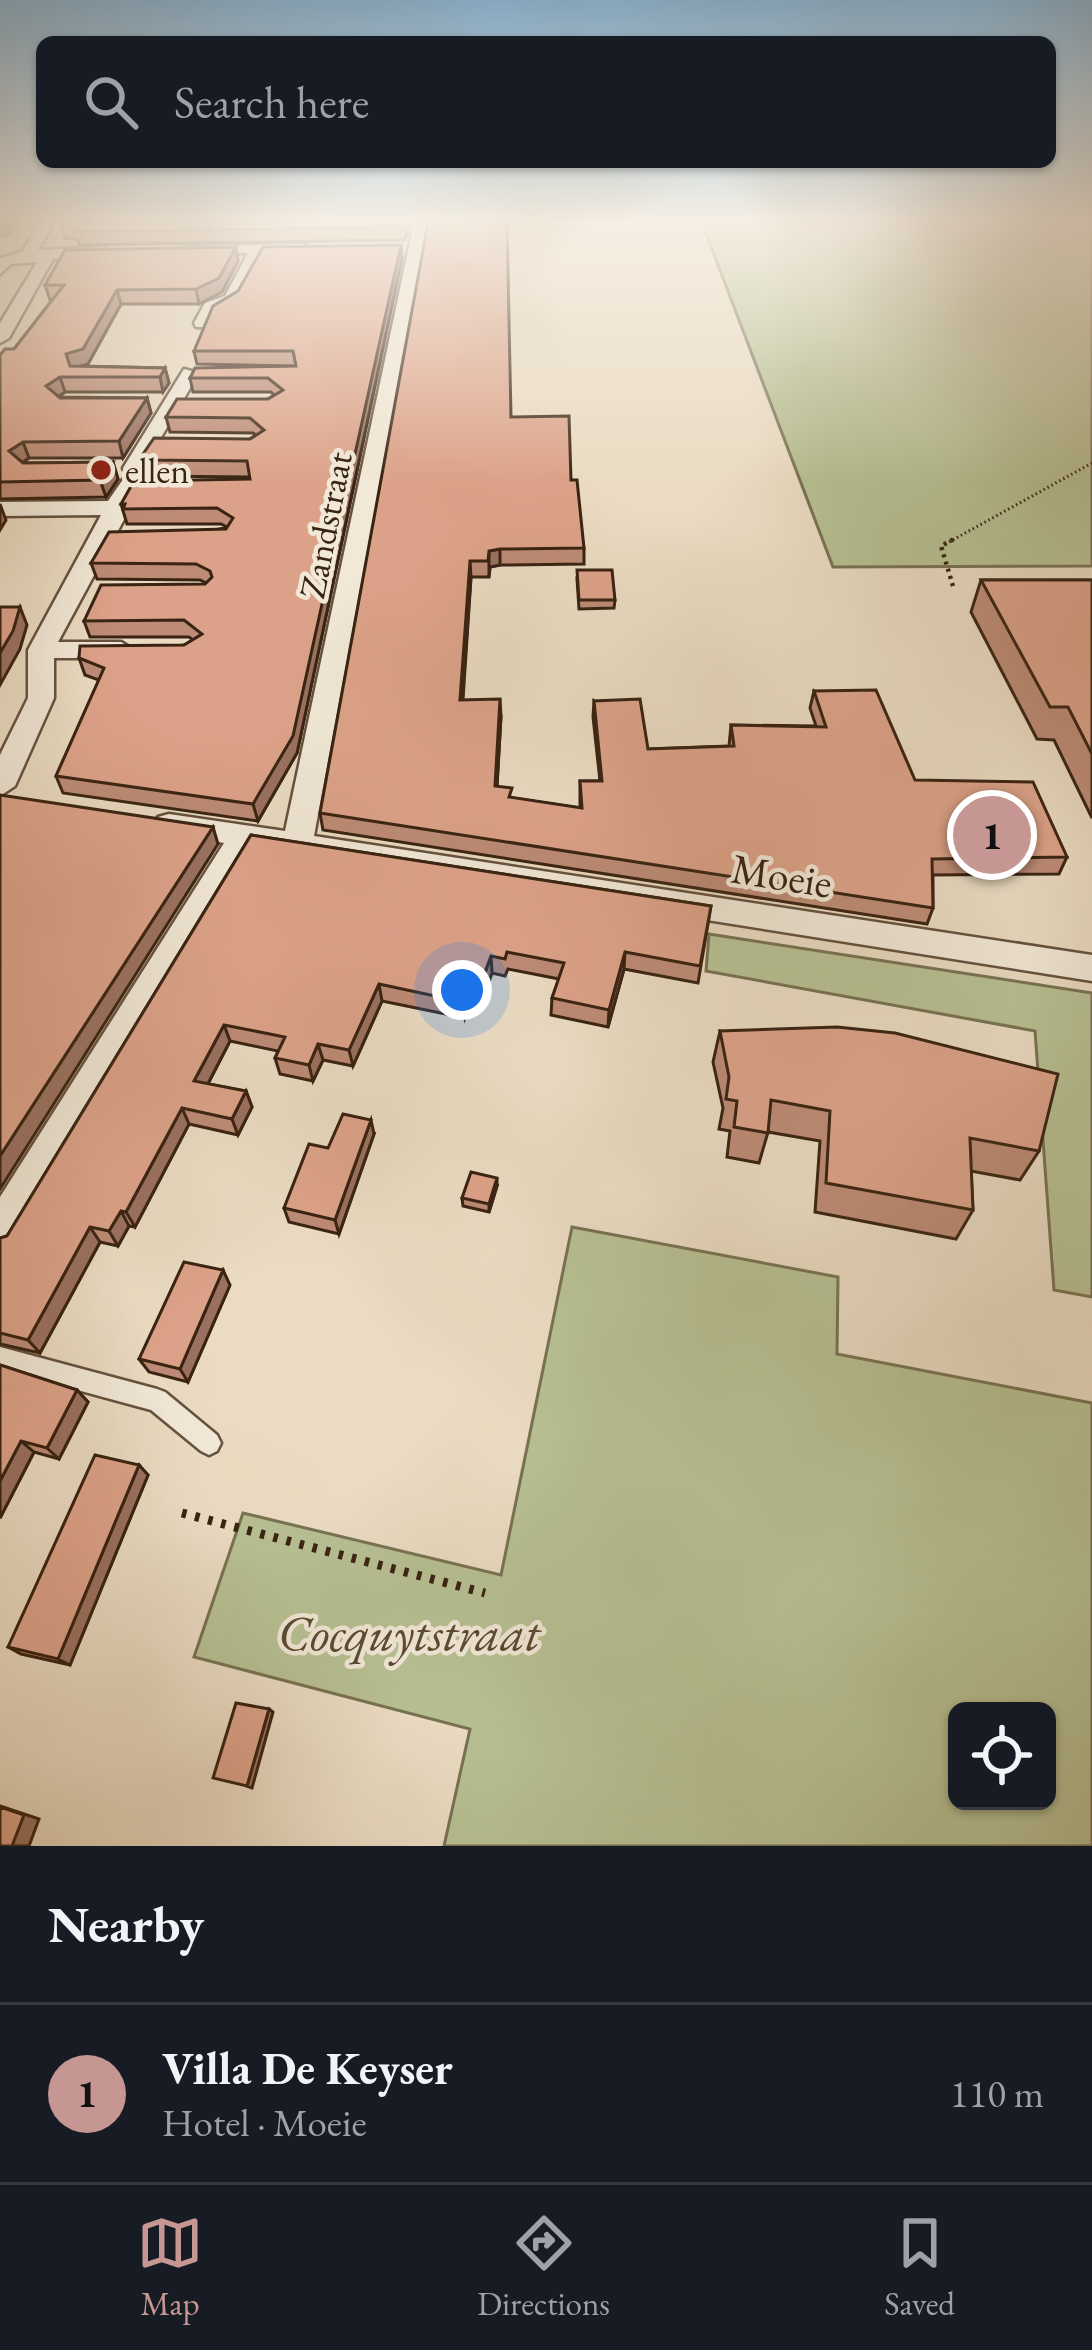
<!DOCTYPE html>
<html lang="en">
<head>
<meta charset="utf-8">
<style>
  body { margin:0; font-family:"EB Garamond",serif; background:#20242c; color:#f1f3f6 }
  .controls { position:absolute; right:36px; bottom:36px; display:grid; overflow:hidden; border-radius:18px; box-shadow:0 3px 9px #0004 }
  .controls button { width:108px; height:108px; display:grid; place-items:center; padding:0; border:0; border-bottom:3px solid #363941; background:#171b24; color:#f1f3f6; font:60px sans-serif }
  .you { position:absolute; left:462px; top:990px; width:42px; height:42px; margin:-30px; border:9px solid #fff; border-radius:50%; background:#1a73e8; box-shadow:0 0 0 18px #1a73e833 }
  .badge { display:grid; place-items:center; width:78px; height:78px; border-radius:50%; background:#c59692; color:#111; font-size:39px; font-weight:700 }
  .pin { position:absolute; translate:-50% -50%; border:6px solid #fff; box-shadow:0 3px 12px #0006 }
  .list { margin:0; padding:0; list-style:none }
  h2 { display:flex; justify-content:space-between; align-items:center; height:156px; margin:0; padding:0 48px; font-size:51px }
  h2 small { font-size:39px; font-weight:400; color:#9ea1a6 }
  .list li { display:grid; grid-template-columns:78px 1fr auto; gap:36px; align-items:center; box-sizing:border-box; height:180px; padding:0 48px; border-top:3px solid #363941 }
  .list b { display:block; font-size:45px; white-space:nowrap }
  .list p { margin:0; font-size:39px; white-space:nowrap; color:#9ea1a6 }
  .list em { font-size:39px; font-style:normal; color:#9ea1a6 }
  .icon { flex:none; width:66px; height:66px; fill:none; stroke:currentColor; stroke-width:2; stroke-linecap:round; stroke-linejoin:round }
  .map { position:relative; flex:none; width:1092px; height:1846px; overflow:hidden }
  .search { position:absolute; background:#171b24; box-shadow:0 3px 9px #0004; left:36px; right:36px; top:36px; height:132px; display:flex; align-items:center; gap:30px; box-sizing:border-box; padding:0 42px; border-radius:18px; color:#9ea1a6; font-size:45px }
  .sheet { height:336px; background:#171b24 }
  nav { display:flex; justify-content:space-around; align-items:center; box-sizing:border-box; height:168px; border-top:3px solid #363941; background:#171b24; font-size:33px; color:#9ea1a6 }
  nav a { display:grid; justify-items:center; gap:6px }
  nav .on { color:#c59692 }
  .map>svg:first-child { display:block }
  .green { fill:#b7c093; stroke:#787252; stroke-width:3; fill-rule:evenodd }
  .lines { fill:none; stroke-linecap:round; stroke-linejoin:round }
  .lane-casing { stroke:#65513e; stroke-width:5 }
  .street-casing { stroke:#65513e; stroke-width:5 }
  .path-far2 { stroke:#392312; stroke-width:3; stroke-dasharray:1.5 3; stroke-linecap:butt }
  .path-far1 { stroke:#392312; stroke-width:4.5; stroke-dasharray:3 4.5; stroke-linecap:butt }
  .path { stroke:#392312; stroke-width:9; stroke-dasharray:4.5 9; stroke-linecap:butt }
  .lane { fill:#f1e8d7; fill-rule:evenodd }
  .street { fill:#f1e8d7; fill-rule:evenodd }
  .wall { fill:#bd8b76; stroke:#392312; stroke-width:3 }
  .shaded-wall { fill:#9a7160; stroke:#392312; stroke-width:3 }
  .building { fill:#dca289; stroke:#392312; stroke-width:3 }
  .poi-dot { fill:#8f2418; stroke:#f1e8d7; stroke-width:4.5 }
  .labels { text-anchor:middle; stroke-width:9; stroke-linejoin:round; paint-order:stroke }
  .far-poi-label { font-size:36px; fill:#392312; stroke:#f1e8d7; text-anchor:start }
  .far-street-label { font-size:36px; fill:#392312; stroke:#f1e8d7 }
  .street-label { font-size:42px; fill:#392312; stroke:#f1e8d7 }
  .near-park-label { font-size:51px; font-style:italic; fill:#584a32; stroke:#f1e8d7 }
</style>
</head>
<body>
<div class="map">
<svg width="1092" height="1846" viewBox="0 0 1092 1846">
  <rect width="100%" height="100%" fill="#eadbc2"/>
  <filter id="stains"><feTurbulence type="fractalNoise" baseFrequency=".00167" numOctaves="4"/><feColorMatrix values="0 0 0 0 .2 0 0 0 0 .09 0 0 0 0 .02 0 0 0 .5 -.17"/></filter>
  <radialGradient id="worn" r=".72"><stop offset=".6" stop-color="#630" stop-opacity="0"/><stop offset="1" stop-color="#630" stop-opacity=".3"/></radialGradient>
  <path class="green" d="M702,223h390v343l-259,1z
    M709,934l383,59v304l-38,-7 -19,-259 -329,-60z
    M572,1227l266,50 -1,77 255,49v443h-648l26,-117 -276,-72 49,-144 258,62zM957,1711h90v90h-90z"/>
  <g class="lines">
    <defs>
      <path id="lane" d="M0,1347l157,42 8,3 52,43 4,8 -4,8 -8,4 -8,-4 -50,-41 -151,-41z"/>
      <path id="street" d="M40,223h14l-16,27 66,-3 8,5 -8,5 -51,2 -44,79 -9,5v-20l37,-61 -26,2 -11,10v-16l22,-6z
        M414,223h14l-114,613 778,119v26l-839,-133 -238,400 -15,5v-56l224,-354 -66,-12 -4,-7 4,-7 11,-3 116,17z
        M302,244l5,1v6l-44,2 -26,49 -20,8 -9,17h-12l-2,-4 11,-20 20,-7 23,-43 -56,1 -5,-2v-6z
        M184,369l15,4 -56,95 5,7 -90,167h63l13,8 -13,8h-67v40l-39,88 -15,10v-41l28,-57v-48l73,-135 -101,1v-14l108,-1 18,-26 -3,-7z"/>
    </defs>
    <use href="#lane" class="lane-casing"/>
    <use href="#street" class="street-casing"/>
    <path class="path-far2" d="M949,542l143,-79"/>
    <path class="path-far1" d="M953,586l-12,-40 13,-7"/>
    <path class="path" d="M182,1513l303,80"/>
    <use href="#lane" class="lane"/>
    <use href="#street" class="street"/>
  </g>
  <path class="wall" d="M0,223h15l-8,13h-7z
    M63,223h347l-5,17 -326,5 -2,-6 -12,-1 -4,-12z
    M401,245l1,13 -105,495 -39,68 -195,-28 -7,-17 43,-96 -14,-5 -6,-17 105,-13 9,-5 -4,-3h-99l-6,-16 122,-38 -6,-3 -103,-1 -6,-16 136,-36 -6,-3h-94l-6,-20 129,-25v-2l-102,-1 -4,-16 106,-21 6,-4 -3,-2 -83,-1 -4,-15 102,-18 6,-4 -3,-3h-78l-3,-14 105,-12 -98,-2 -3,-13z
    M236,247l2,14 -16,31 -23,12h-78l-33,60 -7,2 84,2 4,15 -6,9h-98l-6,5 88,1 4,15 -28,45h-94l-7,5 91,-1 5,17 -12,18 -106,2v-144l14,-6 39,-50 -3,1 -5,-15z
    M511,417l60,63 13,68v16l-84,1 -10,2 -1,10h-18l-8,123 38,16 -4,70 15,12 68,10v-27h20l-7,-64 1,-16 54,48 81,-3 2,-21 85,1 -6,-18 4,-17 101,89 152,77 -8,17 -126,1v33l-6,16 -604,-94 -3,-17z
    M577,579l38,21 -1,8 -35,1z
    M981,580h111v238l-38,-78 -17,-1 -66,-127z
    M251,835l460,71 -13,77 -74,-14 -16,58 -57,-12 1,-17 7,-19 -51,-10 -3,7 -13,-3 -15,40 -9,-2 -3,7 -83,-17 -29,65 -30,-6 -10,21 -33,-7 -5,-16 3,-7 -48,-10 -22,43 38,7 6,16 -14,28 -49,-11 -54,103 -6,-1 -11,20 -18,-4 -60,111 -40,-9v-106l7,-2z
    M720,1031l319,120 -19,29 -49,-9 2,39 -17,29 -141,-27 5,-71 -52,-9 -9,31 -32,-6 3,-26 -11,-2 4,-21 -10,-46z
    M374,1134l-35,100 -50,-12 -5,-14 44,-60z
    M497,1186l-8,26 -26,-6 -1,-8z
    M230,1285l-42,97 -39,-10 -10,-13z
    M0,1365l77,25 11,12 -29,57 -25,-7 -34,66z
    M139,1465l9,10 -78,190 -49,-11 -13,-7z"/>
  <path class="shaded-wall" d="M4,223h11l-8,13 -4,-11z
    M401,245l1,13 -105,495 -39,68 -5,-17z
    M236,247l2,14 -16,31 -23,12 -3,-15z
    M117,290l4,14 -33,60 -18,5 -4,-15z
    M165,368l4,15 -6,9 -3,-15z
    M60,377l5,15 -14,9 -5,-15z
    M147,398l4,15 -28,45 -4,-17z
    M23,442l6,16 -14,9 -6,-16z
    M113,462l5,17 -12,18 -6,-17z
    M0,504l6,16 -6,10z
    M500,549v16l-10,2 -1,10v-26z
    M470,561l1,16 -10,140 -1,-17z
    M20,607l7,18 -7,24 -20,36v-32z
    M500,699l1,17 -5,87 -1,-17z
    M213,827l5,17 -218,345v-33z
    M625,952l-1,17 -16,58 1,-17z
    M491,956l1,17 -15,40 -1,-16z
    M379,984l3,17 -29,65 -4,-16z
    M466,994l2,17 -3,7 -2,-16z
    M224,1025l6,16 -29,56 -7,-16z
    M318,1044l5,16 -10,21 -4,-16z
    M246,1091l6,16 -14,28 -6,-16z
    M182,1108l7,16 -54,103 -9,-15z
    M371,1120l3,14 -35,100 -4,-14z
    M497,1178v8l-8,26v-8z
    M121,1211l8,15 -11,20 -9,-15z
    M90,1227l10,15 -60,111 -12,-13z
    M223,1270l7,15 -42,97 -8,-13z
    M77,1390l11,12 -29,57 -12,-11z
    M21,1441l13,11 -34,66v-37z
    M139,1465l9,10 -78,190 -12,-6z
    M269,1709l4,3 -21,76 -5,-2z
    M0,1806l39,13 -10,27h-17z"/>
  <path class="building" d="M63,223h342l-1,4 -329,5 3,-5 -17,-1z
    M428,223h79l4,194 58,-1 2,64h6l7,68 -84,1 -11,2 -1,10h-18l-10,139 40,-1 -5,87 17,2 -3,9 73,11 -2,-27h22l-8,-80 46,-2 8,50 86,-3 -3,-21 95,2 -12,-36 62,-1 39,90 118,2 34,75 -135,2 1,49 -613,-95z
    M401,245l-108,491 -40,68 -197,-28 48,-108 -25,-10 1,-12 104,-1 18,-11 -18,-14 -100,1 17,-36 104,-1 7,-7 -2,-6 -14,-7 -105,-1 18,-31 117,-3 7,-11 -16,-10 -94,1 2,-5h-4l13,-23 116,-2 -3,-18 -103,-1 -1,-6 11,-16 96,1 14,-9 -14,-12 -84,-1 11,-18h91l15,-9 -15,-12h-78l5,-10 101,-2 -3,-15h-99l19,-45 25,-15 25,-44z
    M236,247l-17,31 -23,11 -79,1 -34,59 -17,5 4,12 95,2 -5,9h-100l-14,9 14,12h87l-28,43 -96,1 -14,9 14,12 90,-1 -13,18 -100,2v-127l5,-6h9l50,-64h-19l20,-35z
    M577,570h35l3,30h-36z
    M981,580h111v174l-24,-47h-18z
    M0,607h20l-7,24 -13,22z
    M0,795l213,32 -213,329z
    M251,835l460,71 -11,60 -75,-14 -16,58 -57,-12 12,-35 -57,-11 -2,7 -14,-3 -15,41 -10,-3 -3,8 -84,-18 -30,66 -31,-6 -9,21 -34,-7 10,-21 -61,-12 -30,56 52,10 -14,28 -50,-11 -56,104 -5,-1 -12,20 -19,-4 -62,113 -28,-7v-95l7,-2z
    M837,1027l58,6 163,41 -19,77 -69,-13 3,72 -147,-27 4,-72 -59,-11 -3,33 -34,-6 3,-26 -11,-2 3,-22 -9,-46z
    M343,1114l28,6 -36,100 -51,-12 25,-64 19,4z
    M471,1172l26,6 -8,26 -27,-6z
    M184,1262l39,8 -43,99 -41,-10z
    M0,1365l77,25 -30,58 -26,-7 -21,40z
    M95,1455l44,10 -81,194 -50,-12z
    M236,1703l33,6 -22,77 -34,-8z
    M0,1807l24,8 -12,31h-12z"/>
  <linearGradient id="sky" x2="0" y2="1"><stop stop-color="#89b6d7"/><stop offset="0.46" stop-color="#f6efe4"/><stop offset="1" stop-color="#f6efe4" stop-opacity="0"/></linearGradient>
  <rect width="1092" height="482" fill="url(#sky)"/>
  <circle class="poi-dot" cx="101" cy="470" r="12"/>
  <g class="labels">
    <g class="far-poi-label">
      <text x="125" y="483">ellen</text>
    </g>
    <g class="far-street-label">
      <text transform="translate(325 525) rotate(-79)" y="13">Zandstraat</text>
    </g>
    <g class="street-label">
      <text transform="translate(782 875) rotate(9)" y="15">Moeie</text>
    </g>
    <g class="near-park-label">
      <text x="409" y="1651">Cocquytstraat</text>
    </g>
  </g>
  <rect width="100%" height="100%" filter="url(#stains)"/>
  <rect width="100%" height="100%" fill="url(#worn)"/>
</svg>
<div class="controls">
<button><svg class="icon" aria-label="locate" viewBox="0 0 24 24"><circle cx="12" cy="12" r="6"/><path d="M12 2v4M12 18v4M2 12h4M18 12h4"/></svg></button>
</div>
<div class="you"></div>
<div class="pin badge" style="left:992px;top:835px">1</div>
<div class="search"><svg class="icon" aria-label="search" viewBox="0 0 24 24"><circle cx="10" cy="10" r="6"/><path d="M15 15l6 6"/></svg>Search here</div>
</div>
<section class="sheet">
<h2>Nearby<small></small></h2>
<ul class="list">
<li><span class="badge">1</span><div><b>Villa De Keyser</b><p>Hotel · Moeie</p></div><em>110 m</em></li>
</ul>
</section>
<nav>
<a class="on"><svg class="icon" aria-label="map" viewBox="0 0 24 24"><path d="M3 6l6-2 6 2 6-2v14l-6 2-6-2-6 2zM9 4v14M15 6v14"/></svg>Map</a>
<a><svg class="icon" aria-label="directions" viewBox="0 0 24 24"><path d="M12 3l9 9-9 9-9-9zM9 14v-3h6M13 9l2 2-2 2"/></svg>Directions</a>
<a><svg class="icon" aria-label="saved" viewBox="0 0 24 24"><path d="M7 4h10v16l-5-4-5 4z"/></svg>Saved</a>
</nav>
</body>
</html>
